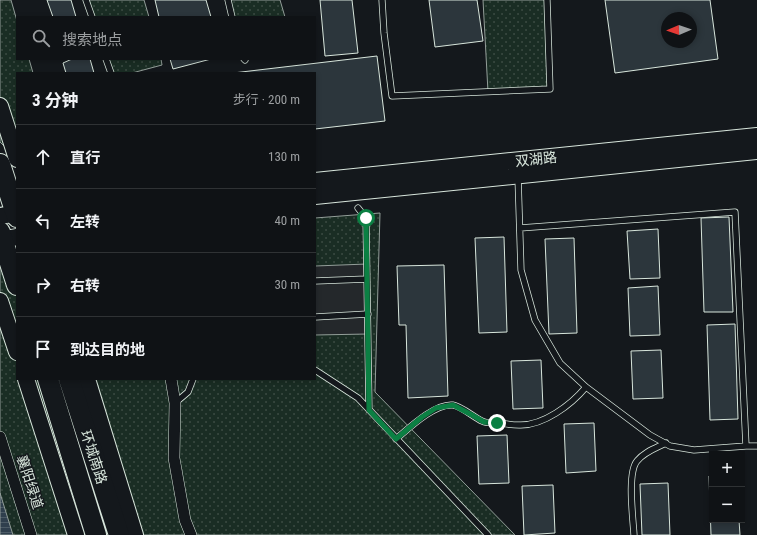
<!DOCTYPE html>
<html lang="zh">
<head>
<meta charset="utf-8">
<style>
  body { margin:0; font-family:"Roboto Condensed","Noto Sans SC",sans-serif; background:#1d2022; color:#f1f3f6 }
  .controls { position:absolute; right:12px; bottom:12px; display:grid; overflow:hidden; border-radius:0px; box-shadow:0 2px 6px #0003 }
  .controls button { width:36px; height:36px; display:grid; place-items:center; padding:0; border:0; border-bottom:1px solid #2f3234; background:#0f1215; color:#f1f3f6; font:20px sans-serif }
  .compass { position:absolute; left:661px; top:12px; width:36px; height:36px; border-radius:50%; background:#0f1215; box-shadow:0 2px 6px #0003; rotate:268deg }
  .stop { position:absolute; width:12px; height:12px; margin:-9px; border:3px solid #0b8043; border-radius:50%; background:#fff }
  .stop.end { background:#0b8043; border-color:#fff; box-shadow:0 1px 4px #0008 }
  .list { margin:0; padding:0; list-style:none }
  h2 { display:flex; justify-content:space-between; align-items:center; height:52px; margin:0; padding:0 16px; font-size:17px }
  h2 small { font-size:13px; font-weight:400; color:#9b9ea0 }
  .list li { display:grid; grid-template-columns:26px 1fr auto; gap:12px; align-items:center; box-sizing:border-box; height:64px; padding:0 16px; border-top:1px solid #2f3234 }
  .list b { display:block; font-size:15px; white-space:nowrap }
  .list em { font-size:13px; font-style:normal; color:#9b9ea0 }
  .icon { flex:none; width:22px; height:22px; fill:none; stroke:currentColor; stroke-width:2; stroke-linecap:round; stroke-linejoin:round }
  .map { position:relative; flex:none; width:757px; height:535px; overflow:hidden }
  .search { position:absolute; background:#0f1215; box-shadow:0 2px 6px #0003; left:16px; top:16px; width:300px; height:44px; display:flex; align-items:center; gap:10px; box-sizing:border-box; padding:0 14px; border-radius:0px; color:#9b9ea0; font-size:15px }
  .panel { position:absolute; background:#0f1215; box-shadow:0 2px 6px #0003; left:16px; top:72px; width:300px; height:308px; border-radius:0px }
  .map>svg:first-child { display:block }
  .park { fill:url(#park-dots); stroke:#939e99 }
  .parking { fill:#24282b; stroke:#939e99 }
  .water { fill:url(#water-rules); stroke:#939e99 }
  .building { fill:#2c363c; stroke:#d8e6dc; fill-rule:evenodd }
  .lines { fill:none; stroke-linecap:round; stroke-linejoin:round }
  .lane-casing { stroke:#d8e6dc; stroke-width:7 }
  .street-casing { stroke:#d8e6dc; stroke-width:12 }
  .secondary-casing { stroke:#d8e6dc; stroke-width:18 }
  .highway-casing { stroke:#d8e6dc; stroke-width:22 }
  .lane { stroke:#14181c; stroke-width:5.5 }
  .street { stroke:#14181c; stroke-width:11 }
  .secondary { stroke:#14181c; stroke-width:16 }
  .highway { stroke:#14181c; stroke-width:20 }
  .route { stroke:#0b8043; stroke-width:5 }
  .labels { text-anchor:middle; stroke-width:3; stroke-linejoin:round; paint-order:stroke }
  .street-label { font-size:14px; fill:#d8e6dc; stroke:#14181c }
</style>
</head>
<body>
<div class="map">
<svg width="757" height="535" viewBox="0 0 757 535">
  <defs>
    <pattern id="park-dots" width="8" height="8" patternUnits="userSpaceOnUse"><rect width="8" height="8" fill="#1a2d24"/><path d="M2 2h.1M6 6h.1" fill="none" stroke="#3b4b43" stroke-width="1.8" stroke-linecap="round"/></pattern>
    <pattern id="water-rules" width="6" height="5" patternUnits="userSpaceOnUse"><rect width="6" height="5" fill="#2f3f4d"/><path d="M0 2.5h6" fill="none" stroke="#4c5b66"/></pattern>
  </defs>
  <rect width="100%" height="100%" fill="#14181c"/>
  <path class="park" d="M0,0h11l6,21v38h12l4,14h-16v86l-17,-17z
    M86,0h58l5,17h-57z
    M228,0h52l5,17h-53z
    M483,0h64l3,89 -62,3z
    M106,59h55l1,6 -30,8h-21z
    M380,213l-5,179 140,143h-515v-297l17,-1v142h298v-161z"/>
  <path class="parking" d="M367,264l1,70 -53,1v-69z"/>
  <path class="water" d="M0,493l13,42h-13z"/>
  <path class="building" d="M47,0h24l5,17h-23z
    M155,0h51l5,17h-52z
    M320,0h32l6,53 -33,3z
    M429,0h48l6,41 -48,6z
    M605,0h105l8,59 -103,14zM667,18h24v24h-24z
    M377,56l8,65 -70,8v-56h-82z
    M72,59h18l4,14h-28l-3,-10z
    M170,59h41l-38,10z
    M729,217l4,95h-29l-3,-94z
    M658,229l2,49 -30,1 -3,-48z
    M504,237l3,95 -28,1 -4,-95z
    M574,238l3,95 -28,1 -4,-95z
    M444,265l4,131 -40,2 -2,-73h-7l-2,-59z
    M658,286l2,49 -30,1 -2,-48z
    M735,324l3,95 -28,1 -3,-95z
    M661,350l2,48 -30,1 -2,-48z
    M541,360l2,48 -30,1 -2,-48z
    M594,423l2,48 -30,2 -2,-49z
    M507,435l2,48 -30,1 -2,-48z
    M709,476h3v44h27l1,15h-29z
    M668,483l2,52h-28l-2,-51z
    M553,485l2,48 -31,2 -2,-49z"/>
  <g class="lines">
    <defs>
      <path id="lane" d="M86,0l6,17
        M228,0l4,17
        M382,0l2,33 8,63 158,-7 -3,-89
        M106,59l5,14
        M244,59l1,1
        M358,208l8,10 3,192
        M520,228l215,-16 11,234 -52,4 -24,-4 -20,-11 -64,-48
        M315,281l52,-2
        M315,317l53,-3
        M315,370l43,28 130,137
        M175,403l13,-11 5,-13
        M396,439c13,-11 39,-36 57,-34 8,1 22,13 29,16 5,3 13,1 18,2 6,1 13,2 19,2 24,1 52,-20 67,-38l-26,-24 -25,-43 -14,-50 -3,-93
        M746,446h11
        M634,535c-1,-17 -7,-62 3,-74 7,-9 19,-13 29,-18"/>
      <path id="street" d="M171,379l4,24 -1,55 11,62 6,15
        M0,437l31,98"/>
      <path id="secondary" d="M0,106l17,53
        M315,181l442,-45
        M315,196l442,-45
        M0,216l17,-3
        M0,240l17,-3
        M0,301l17,51
        M26,379l50,156
        M87,379l48,156"/>
      <path id="highway" d="M0,164l17,53
        M0,232l17,53
        M48,379l48,156
        M69,379l50,156"/>
    </defs>
    <use href="#lane" class="lane-casing"/>
    <use href="#street" class="street-casing"/>
    <use href="#secondary" class="secondary-casing"/>
    <use href="#highway" class="highway-casing"/>
    <use href="#lane" class="lane"/>
    <use href="#street" class="street"/>
    <use href="#secondary" class="secondary"/>
    <use href="#highway" class="highway"/>
  </g>
  <g class="lines">
    <path class="route" d="M366,218l3,192 27,29 26,-22 14,-9 17,-3 19,10 12,7 13,1"/>
  </g>
  <g class="labels">
    <g class="street-label">
      <text transform="translate(536 159) rotate(-6)" y="5">双湖路</text>
      <text transform="translate(94 457) rotate(72)" y="5">环城南路</text>
      <text transform="translate(30 482) rotate(72)" y="5">襄阳绿道</text>
    </g>
  </g>
</svg>
<div class="controls">
<button>+</button>
<button>−</button>
</div>
<svg class="compass" viewBox="-18 -18 36 36"><path d="M0-13l5 13h-10z" fill="#e53935"/><path d="M0 13l5-13h-10z" fill="#9b9ea0"/></svg>
<div class="stop" style="left:366px;top:218px"></div>
<div class="stop end" style="left:497px;top:423px"></div>
<div class="search"><svg class="icon" aria-label="search" viewBox="0 0 24 24"><circle cx="10" cy="10" r="6"/><path d="M15 15l6 6"/></svg>搜索地点</div>
<section class="panel">
<h2>3 分钟<small>步行 · 200 m</small></h2>
<ul class="list">
<li><svg class="icon" aria-label="ahead" viewBox="0 0 24 24"><path d="M12 20V5M6 11l6-6 6 6"/></svg><div><b>直行</b></div><em>130 m</em></li>
<li><svg class="icon" aria-label="left" viewBox="0 0 24 24"><path d="M17 20v-9H6M10 6l-5 5 5 5"/></svg><div><b>左转</b></div><em>40 m</em></li>
<li><svg class="icon" aria-label="right" viewBox="0 0 24 24"><path d="M7 20v-9h11M14 6l5 5-5 5"/></svg><div><b>右转</b></div><em>30 m</em></li>
<li><svg class="icon" aria-label="arrive" viewBox="0 0 24 24"><path d="M6 21V4h12l-3 4 3 4H6"/></svg><div><b>到达目的地</b></div></li>
</ul>
</section>
</div>
</body>
</html>
